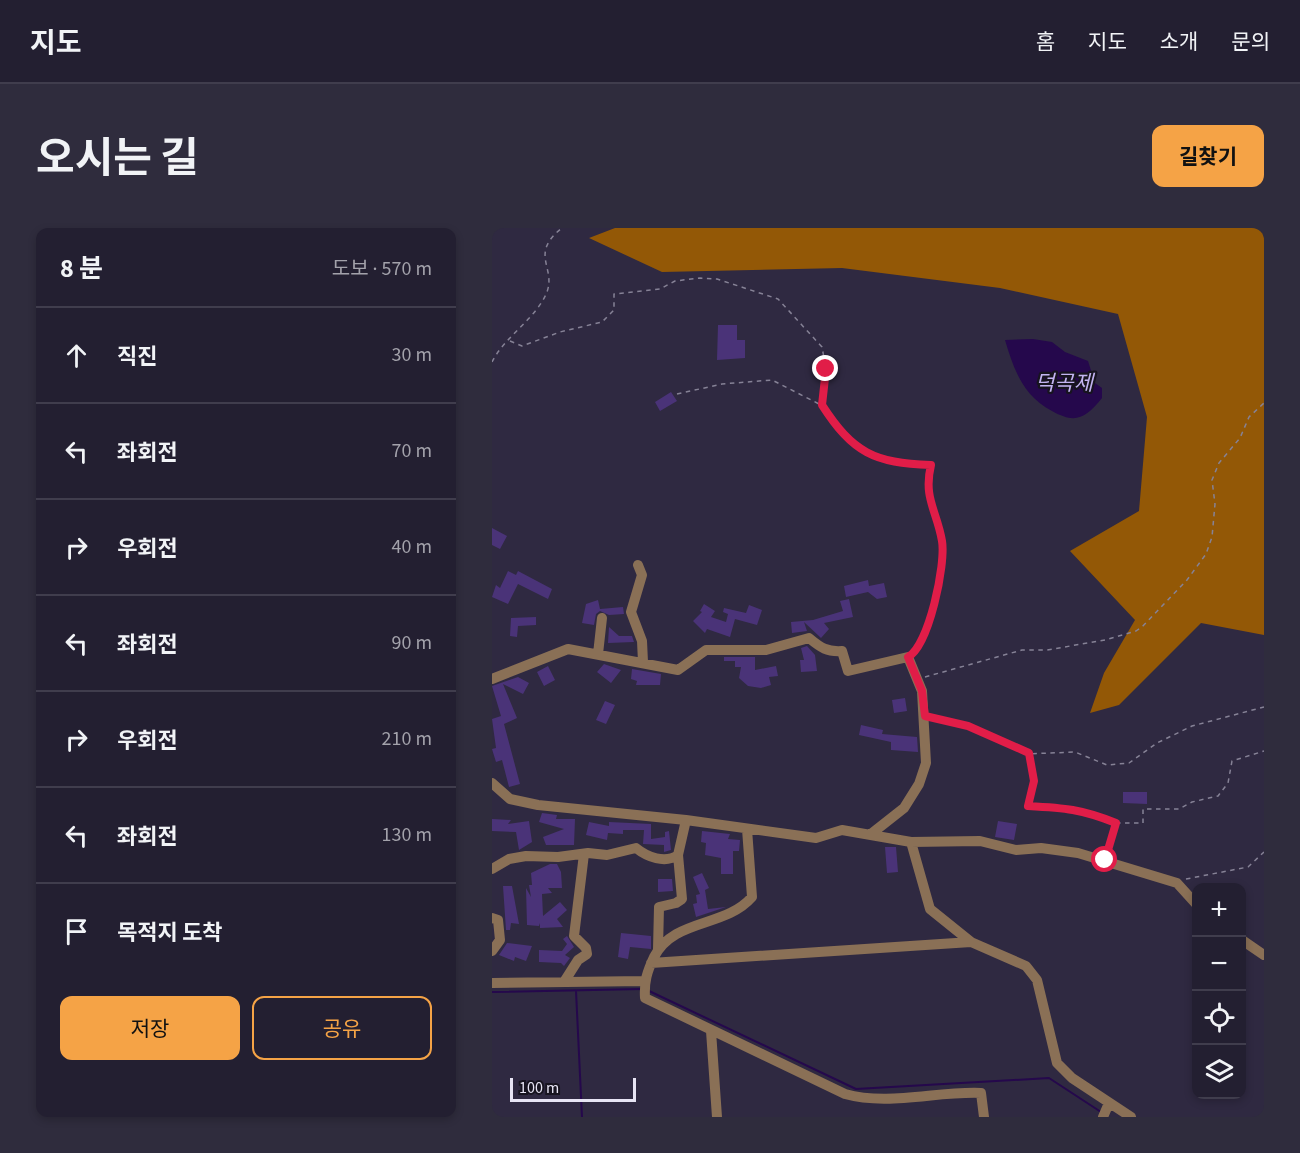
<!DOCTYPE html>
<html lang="ko">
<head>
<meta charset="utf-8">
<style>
  body { margin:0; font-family:"Source Sans 3","Noto Sans KR",sans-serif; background:#2f2c3d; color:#f1f3f6 }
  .controls { position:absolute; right:18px; bottom:18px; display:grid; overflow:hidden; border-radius:12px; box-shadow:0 3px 9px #0003 }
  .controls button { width:54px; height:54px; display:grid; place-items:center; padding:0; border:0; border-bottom:2px solid #403d4d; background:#231f31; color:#f1f3f6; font:30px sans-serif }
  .scale { position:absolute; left:18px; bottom:15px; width:126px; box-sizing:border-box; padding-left:6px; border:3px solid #e7e4f4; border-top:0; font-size:16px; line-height:21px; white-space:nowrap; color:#e7e4f4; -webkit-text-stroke:4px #17141f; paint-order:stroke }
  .stop { position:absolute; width:18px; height:18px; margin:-14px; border:4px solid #e11d48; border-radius:50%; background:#fff }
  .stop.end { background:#e11d48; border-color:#fff; box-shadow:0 2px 6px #0008 }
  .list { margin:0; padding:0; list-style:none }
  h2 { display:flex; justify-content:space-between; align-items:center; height:78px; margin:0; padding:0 24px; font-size:26px }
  h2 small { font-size:20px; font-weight:400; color:#a3a2ab }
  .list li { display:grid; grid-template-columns:39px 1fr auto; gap:18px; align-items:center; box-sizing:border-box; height:96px; padding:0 24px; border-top:2px solid #403d4d }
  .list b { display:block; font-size:22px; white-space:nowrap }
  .list em { font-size:20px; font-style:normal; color:#a3a2ab }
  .actions { display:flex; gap:12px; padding:18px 24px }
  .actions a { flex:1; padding:14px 0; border:2px solid #f5a346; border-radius:12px; text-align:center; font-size:21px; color:#f5a346 }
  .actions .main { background:#f5a346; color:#111 }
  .icon { flex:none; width:33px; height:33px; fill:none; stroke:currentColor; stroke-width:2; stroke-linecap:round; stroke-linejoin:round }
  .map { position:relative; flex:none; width:772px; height:889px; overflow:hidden; border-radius:12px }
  header { display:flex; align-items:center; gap:36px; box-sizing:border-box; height:84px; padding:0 30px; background:#231f31; border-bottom:2px solid #403d4d }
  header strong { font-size:28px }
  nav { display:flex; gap:33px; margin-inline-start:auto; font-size:21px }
  .intro { display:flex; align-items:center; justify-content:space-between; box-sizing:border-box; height:144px; padding:0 36px }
  h1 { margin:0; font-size:42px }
  .button { padding:15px 27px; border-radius:12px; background:#f5a346; color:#111; font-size:21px; font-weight:700 }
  main { display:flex; gap:36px; padding:0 36px }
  aside { flex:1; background:#231f31; border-radius:12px; box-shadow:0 3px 9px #0003 }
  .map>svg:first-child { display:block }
  .forest { fill:#935806 }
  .water { fill:#25084c }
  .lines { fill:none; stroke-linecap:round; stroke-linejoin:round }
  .stream { stroke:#25084c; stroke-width:2 }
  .building { fill:#4a3378 }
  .path { stroke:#868296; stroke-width:1.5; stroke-dasharray:4.5 4.5; stroke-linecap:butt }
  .minor { stroke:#8a7056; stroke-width:10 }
  .route { stroke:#e11d48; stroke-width:8 }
  .labels { text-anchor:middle; stroke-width:4.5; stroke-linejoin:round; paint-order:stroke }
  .water-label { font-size:21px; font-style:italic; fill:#c3b4f1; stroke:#17141f }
</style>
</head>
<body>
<header>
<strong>지도</strong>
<nav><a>홈</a><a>지도</a><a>소개</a><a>문의</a></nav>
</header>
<div class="intro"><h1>오시는 길</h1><a class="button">길찾기</a></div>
<main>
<aside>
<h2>8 분<small>도보 · 570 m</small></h2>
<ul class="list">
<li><svg class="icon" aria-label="ahead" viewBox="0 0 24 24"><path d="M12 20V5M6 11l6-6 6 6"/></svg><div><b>직진</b></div><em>30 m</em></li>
<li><svg class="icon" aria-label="left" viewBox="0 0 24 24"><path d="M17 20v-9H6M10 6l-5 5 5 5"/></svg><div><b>좌회전</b></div><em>70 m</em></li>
<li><svg class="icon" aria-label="right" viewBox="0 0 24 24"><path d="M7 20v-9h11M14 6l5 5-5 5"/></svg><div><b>우회전</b></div><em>40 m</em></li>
<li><svg class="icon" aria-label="left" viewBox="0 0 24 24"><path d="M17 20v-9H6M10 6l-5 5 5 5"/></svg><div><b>좌회전</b></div><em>90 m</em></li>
<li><svg class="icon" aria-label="right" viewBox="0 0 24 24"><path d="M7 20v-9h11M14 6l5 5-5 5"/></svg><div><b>우회전</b></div><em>210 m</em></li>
<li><svg class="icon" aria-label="left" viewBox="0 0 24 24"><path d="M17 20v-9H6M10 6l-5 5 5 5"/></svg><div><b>좌회전</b></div><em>130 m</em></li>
<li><svg class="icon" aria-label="arrive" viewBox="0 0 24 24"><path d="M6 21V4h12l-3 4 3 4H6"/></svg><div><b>목적지 도착</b></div></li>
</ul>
<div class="actions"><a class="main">저장</a><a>공유</a></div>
</aside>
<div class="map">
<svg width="772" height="889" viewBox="0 0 772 889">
  <rect width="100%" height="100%" fill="#2f2941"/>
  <path class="forest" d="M123,0h649v407l-63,-12 -82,82 -29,8 14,-40 31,-53 -65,-69 69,-40 8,-94 -29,-103 -118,-26 -158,-20 -180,4 -73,-34z"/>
  <path class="water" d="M541,111l19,3 13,10 23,9 7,22 7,5v10c-17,21 -27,26 -50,13 -29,-15 -38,-41 -47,-71z"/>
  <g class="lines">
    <path class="stream" d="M155,762l209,99 193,-11 52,34
      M84,763l6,126
      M0,764l150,-3"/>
  </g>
  <path class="building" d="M226,97h19v15h8v18l-28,2z
    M179,164l6,9 -17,10 -5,-9z
    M0,300l15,8 -7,13 -8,-4z
    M16,343l8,4 2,-4 34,18 -4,10 -30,-15 -10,20 -16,-7 4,-12 4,3z
    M376,352l1,6 15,-3 3,14 -10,2 -9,-7 -22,5 -2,-11z
    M357,371l4,18 -29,6 5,6 -8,9 -17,-16 3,9 -15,2 -1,-11 22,-2 30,-9 -3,-10z
    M106,372l2,9 23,-2 1,7 -15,1 -9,-4 -4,3 -2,11 -12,-2 4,-19z
    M212,376l11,7 -4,6 15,5 2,-8 -5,-2 1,-4 22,5 3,-8 13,5 -5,15 -22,-6 -5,18 -23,-8 -2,4 -12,-12 9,-9 -2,-1z
    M44,389v8l-18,1 -1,11 -7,-1 1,-18z
    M117,399l10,9h13l2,6 -26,1z
    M315,418l8,9 2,16 -16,1 -1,-12h4l-3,-12z
    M232,429h31v13l21,-4 2,10 -9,1 2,8 -10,3 -13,-2 -9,-8 2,-11h-6v-6h-11z
    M112,436l17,6 -10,13 -14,-11z
    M56,438l7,14 -11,6 -7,-14z
    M140,441l29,5 -1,11h-24l1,-4 -6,-2z
    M26,449l11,6 -6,11 -20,-10 14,34 -13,6 16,60 -11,3 -7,-27 -6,2 -4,-13 4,-1 -4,-29 9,-3 -9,-30z
    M413,470l2,13 -13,2 -2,-13z
    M113,473l10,4 -9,19 -10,-4z
    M369,497l22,5 -1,4 35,3 1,15 -27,-2v-8l-32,-7z
    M631,564h24v12l-24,-1z
    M50,585l15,2 -1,4h19l-1,26h-28l-3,-8 21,-8 -25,-7z
    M0,591l19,1 -3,4 21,-3 3,21 -13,8 -3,-18 -24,-1z
    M506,593l19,3 -3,16 -19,-3z
    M97,594l20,4v-4l42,2v15l14,-2v-5l4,-1 2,19 -7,2v-7l-21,-1 1,-14h-21v4l-15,-1 -1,7 -21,-5z
    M210,603l28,3 -2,5 12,1 -1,11h-6v23h-12v-16l-16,-3 1,-12 -5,-1z
    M393,619h11l2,25 -11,1z
    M58,636h7l4,8 1,16h-14l4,5 -10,1 1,22 17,-14 7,8 -10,9 6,8 -23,1v-5l-1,3 -12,-1 -1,-37 5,9 -2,-12h3l-1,-12z
    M210,645l7,15 -4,2 3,19 18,-2 -30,10 -3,-13 4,-1 -1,-8 4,-1 -7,-17z
    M166,651h14l1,12 -15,1z
    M11,658h9l7,38 -8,-1 -1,7h-4z
    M129,705l30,3v13l-21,-2 -2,12 -10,-2z
    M75,708l7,11 -9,8 5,3 -6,8 -3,-3 -22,-1v-12l23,1 5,-7 -4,-5z
    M15,715l25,3 -6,15 -11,-4 -1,4 -15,-6z"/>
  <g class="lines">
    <path class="path" d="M18,113l12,5 38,-14 42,-10 12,-12v-16l46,-5 15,-8 25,-3 17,1 61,20 44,48 4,22 -4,36c31,48 52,58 109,60 -8,35 9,47 12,77 3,29 -13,83 -26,109
      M0,134c13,-26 44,-43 55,-70 9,-25 -18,-38 15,-64
      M185,166l45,-10 50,-4 49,25
      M433,449l97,-27h25l58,-10 31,-9 6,-4 45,-47 19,-26 6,-17 3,-33 -3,-24 7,-17 21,-25 9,-21 15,-14
      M440,489l36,9 57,28 50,-2 32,13 22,-2 28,-20 35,-17 72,-19
      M537,526l5,27 -6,25h34l30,7 24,10h27v-14h36l13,-7 26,-6 10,-13 4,-22 32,-10
      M616,623l8,-27
      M694,651l62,-12 16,-15"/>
    <path class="minor" d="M146,337l4,10 -11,37 11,29 1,21
      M106,426l4,-36
      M0,451l76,-30 110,21 28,-20h60l43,-12c12,10 18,14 33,13l6,20 60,-14 14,34 4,72 -7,21 -15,24 -33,26
      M0,555l18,16 28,6 148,15 130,18 26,-8 69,12 19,67 41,33 55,24 11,14 20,83 15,15 59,39
      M255,601l5,68c-27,31 -78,21 -98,60 -7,15 -10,24 -9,41l200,96c43,12 92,-3 136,-1l3,24
      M419,614l69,-1 36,9 25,-2 37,5 99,30 19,21
      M0,641l17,-10 17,-3 32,1 30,-4 19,2 29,-7c11,9 29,16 42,7l8,-35
      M0,690l6,2 2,20 -8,11
      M750,712l22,15
      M166,721l1,-42 17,-4 6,-4 -4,-44
      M159,735l320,-21
      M72,754l14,-22 9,-6 -1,-6 -12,-12 10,-82
      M0,755l152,-2
      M219,803l6,86
      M611,889l6,-14"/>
  </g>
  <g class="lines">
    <path class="route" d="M334,141l-4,36c31,48 52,58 109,60 -8,33 6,46 11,76 4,23 -13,105 -34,116l14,34 3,25 43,10 61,27 5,28 -6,25c37,2 53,3 88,17l-11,37"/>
  </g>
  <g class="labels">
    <g class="water-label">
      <text x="572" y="162">덕곡제</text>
    </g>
  </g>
</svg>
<div class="controls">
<button>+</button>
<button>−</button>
<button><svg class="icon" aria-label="locate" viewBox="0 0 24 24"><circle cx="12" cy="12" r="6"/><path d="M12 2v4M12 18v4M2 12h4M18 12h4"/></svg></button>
<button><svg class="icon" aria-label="layers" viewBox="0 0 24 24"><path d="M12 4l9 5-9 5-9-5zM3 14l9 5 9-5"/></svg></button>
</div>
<div class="scale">100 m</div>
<div class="stop" style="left:613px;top:632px"></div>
<div class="stop end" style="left:334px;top:141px"></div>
</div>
</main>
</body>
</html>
